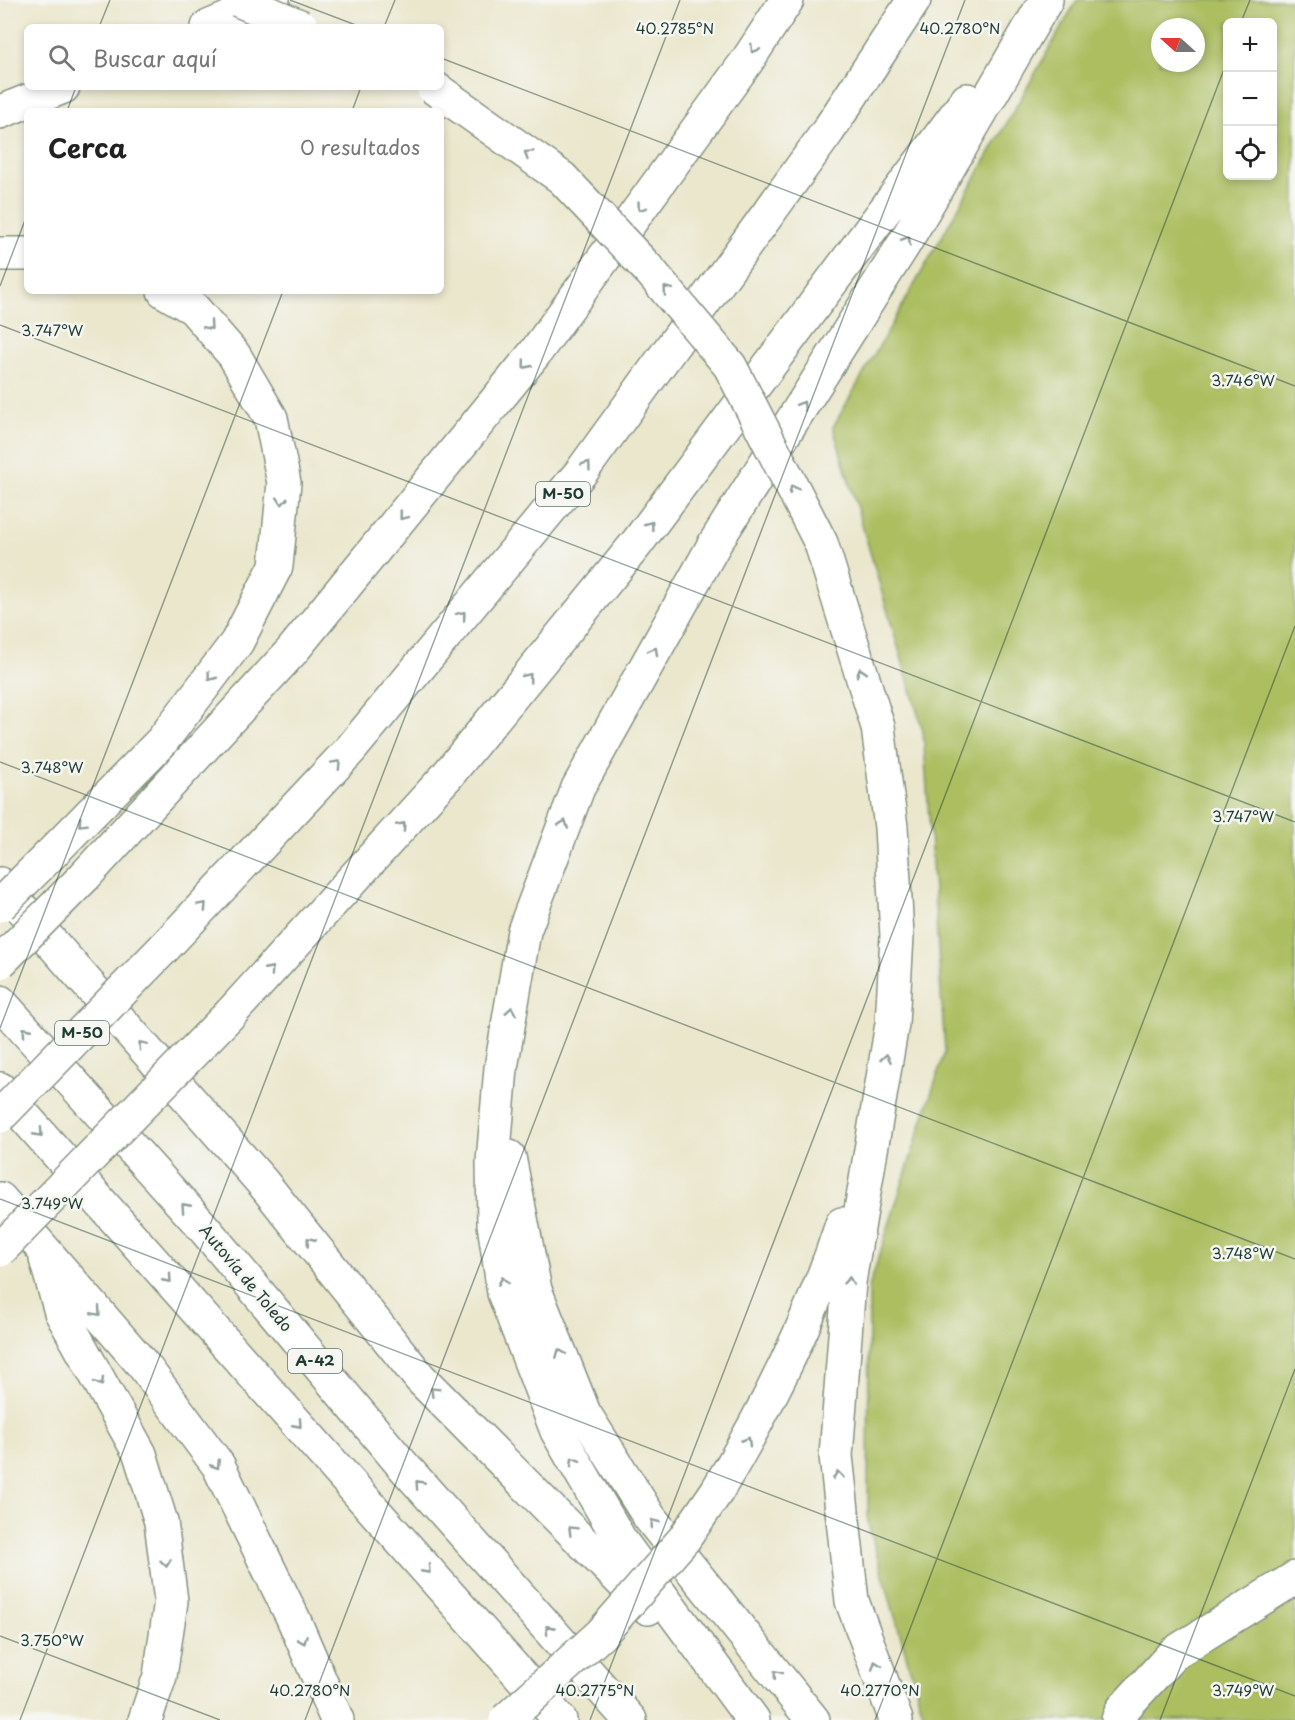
<!DOCTYPE html>
<html lang="es">
<head>
<meta charset="utf-8">
<style>
  body { margin:0; font-family:"Playpen Sans",sans-serif; background:#f2f2f2; color:#222 }
  .controls { position:absolute; right:18px; top:18px; display:grid; overflow:hidden; border-radius:9px; box-shadow:0 3px 9px #0003 }
  .controls button { width:54px; height:54px; display:grid; place-items:center; padding:0; border:0; border-bottom:2px solid #e0e0e0; background:#fff; color:#222; font:30px sans-serif }
  .compass { position:absolute; left:1151px; top:18px; width:54px; height:54px; border-radius:50%; background:#fff; box-shadow:0 3px 9px #0003; rotate:291deg }
  .list { margin:0; padding:0; list-style:none }
  h2 { display:flex; justify-content:space-between; align-items:center; height:78px; margin:0; padding:0 24px; font-size:26px }
  h2 small { font-size:20px; font-weight:400; color:#767676 }
  .icon { flex:none; width:33px; height:33px; fill:none; stroke:currentColor; stroke-width:2; stroke-linecap:round; stroke-linejoin:round }
  .map { position:relative; flex:none; width:1295px; height:1720px; overflow:hidden }
  .search { position:absolute; background:#fff; box-shadow:0 3px 9px #0003; left:24px; top:24px; width:420px; height:66px; display:flex; align-items:center; gap:15px; box-sizing:border-box; padding:0 21px; border-radius:9px; color:#767676; font-size:22px }
  .panel { position:absolute; background:#fff; box-shadow:0 3px 9px #0003; left:24px; top:108px; width:420px; height:186px; border-radius:9px }
  .map>svg:first-child { display:block }
  .green { fill:#acbe61; stroke:#667e4a; stroke-width:1.5; fill-rule:evenodd }
  .lines { fill:none; stroke-linecap:round; stroke-linejoin:round }
  .minor-casing { stroke:#859280; stroke-width:36 }
  .motorway-casing { stroke:#859280; stroke-width:36 }
  .minor { stroke:#fff; stroke-width:33 }
  .motorway { stroke:#fff; stroke-width:33 }
  .motorway-bridge-casing { stroke:#859280; stroke-width:36; stroke-linecap:butt }
  .motorway-bridge { stroke:#fff; stroke-width:33 }
  .oneway { stroke:#8f9e9a }
  .ticks { fill:none; stroke:#1f3d34; stroke-width:1.5; stroke-opacity:0.45 }
  .labels { text-anchor:middle; stroke-width:5; stroke-linejoin:round; paint-order:stroke }
  .shield { fill:#f6f6f2; stroke:#60746d; stroke-width:1.5 }
  .shield-label { font-size:15px; font-weight:bold; fill:#1f3d34 }
  .street-label { font-size:16px; fill:#1f3d34; stroke:#f6f6f2 }
  .ticks-label { font-size:15px; text-anchor:middle; fill:#1f3d34; stroke:#f6f6f2; stroke-width:5; stroke-linejoin:round; paint-order:stroke }
</style>
</head>
<body>
<div class="map">
<svg width="1295" height="1720" viewBox="0 0 1295 1720">
  <rect width="100%" height="100%" fill="#f6f6f2"/>
  <filter id="ink" filterUnits="userSpaceOnUse"><feTurbulence type="fractalNoise" baseFrequency=".0167" numOctaves="2"/><feDisplacementMap in="SourceGraphic" scale="12" xChannelSelector="R" yChannelSelector="G"/><feConvolveMatrix kernelMatrix="1 2 1 2 8 2 1 2 1" color-interpolation-filters="sRGB"/></filter>
  <filter id="wash" filterUnits="userSpaceOnUse"><feTurbulence type="fractalNoise" baseFrequency=".008" numOctaves="4" result="noise"/><feDisplacementMap in="SourceGraphic" scale="24" xChannelSelector="R" yChannelSelector="G"/><feGaussianBlur stdDeviation="1.35" result="paint"/><feColorMatrix in="noise" values="0 0 0 0 0 0 0 0 0 0 0 0 0 0 0 0 0 1.4 0 .05"/><feComposite in="paint" operator="in"/></filter>
  <g filter="url(#wash)">
    <rect width="100%" height="100%" fill="#ebe7cd"/>
    <path class="green" d="M1077,0h218v1720h-370l-57,-196 1,-237 76,-236 -22,-320 -90,-304zM1228,22h44v154h-44zM1160,27h36v36h-36z"/>
  </g>
  <g filter="url(#ink)">
    <g class="lines">
      <defs>
        <path id="minor" d="M1118,1720l4,-10 52,-57 121,-75"/>
        <path id="motorway" d="M208,27l65,-27
          M0,112l63,-25
          M0,254h27
          M878,727l13,100 6,109 -5,88 -43,258 -13,174 16,145 44,119
          M51,854l111,-113 75,-99 39,-76 8,-83 -13,-65 -37,-63 -41,-47 -29,-17
          M84,877l208,-226 243,-298 212,-292 40,-61
          M0,884l263,299 157,195 228,230
          M163,949l187,-199 232,-279 246,-340 86,-131
          M0,1002l202,224 197,235 231,259
          M231,1013l215,-236 191,-234 330,-443
          M0,1089l560,631
          M509,1157l26,133 49,123 66,105 163,202
          M0,1199l144,167 74,99 75,153 44,102
          M46,1259l15,53 79,142 21,68 10,79 -11,75 -15,44
          M717,1491c52,-86 94,-171 125,-267
          M753,1720l-133,-180 -63,-109 -53,-138 -10,-69 -1,-62 8,-94 23,-137 54,-143 137,-245 189,-299 142,-244"/>
      </defs>
      <use href="#minor" class="minor-casing"/>
      <use href="#motorway" class="motorway-casing"/>
      <use href="#minor" class="minor"/>
      <use href="#motorway" class="motorway"/>
      <defs>
        <path id="motorway-bridge" d="M238,0l64,27
          M433,87l129,91 89,94 79,94 91,177 57,184
          M0,905l51,-51
          M0,962l84,-85
          M0,1116l163,-167
          M0,1250l231,-237
          M506,1720l95,-86 83,-95 33,-48"/>
      </defs>
      <use href="#motorway-bridge" class="motorway-bridge-casing"/>
      <use href="#motorway-bridge" class="motorway-bridge"/>
    </g>
    <defs><path id="oneway-chevron" d="M-2-3.5L2.5 0L-2 3.5" fill="none" stroke-width="1.6" stroke-linecap="round" stroke-linejoin="round" transform="scale(1.5)"/></defs>
    <g class="oneway">
      <use href="#oneway-chevron" transform="translate(754 49) rotate(123)"/>
      <use href="#oneway-chevron" transform="translate(528 154) rotate(-145)"/>
      <use href="#oneway-chevron" transform="translate(641 207) rotate(126)"/>
      <use href="#oneway-chevron" transform="translate(907 240) rotate(-59)"/>
      <use href="#oneway-chevron" transform="translate(667 290) rotate(-130)"/>
      <use href="#oneway-chevron" transform="translate(209 326) rotate(49)"/>
      <use href="#oneway-chevron" transform="translate(526 365) rotate(129)"/>
      <use href="#oneway-chevron" transform="translate(802 405) rotate(-58)"/>
      <use href="#oneway-chevron" transform="translate(587 465) rotate(-54)"/>
      <use href="#oneway-chevron" transform="translate(793 489) rotate(-117)"/>
      <use href="#oneway-chevron" transform="translate(282 501) rotate(96)"/>
      <use href="#oneway-chevron" transform="translate(403 516) rotate(129)"/>
      <use href="#oneway-chevron" transform="translate(650 525) rotate(-53)"/>
      <use href="#oneway-chevron" transform="translate(462 615) rotate(-50)"/>
      <use href="#oneway-chevron" transform="translate(654 651) rotate(-61)"/>
      <use href="#oneway-chevron" transform="translate(861 672) rotate(-107)"/>
      <use href="#oneway-chevron" transform="translate(211 677) rotate(127)"/>
      <use href="#oneway-chevron" transform="translate(528 677) rotate(-51)"/>
      <use href="#oneway-chevron" transform="translate(337 764) rotate(-47)"/>
      <use href="#oneway-chevron" transform="translate(82 823) rotate(135)"/>
      <use href="#oneway-chevron" transform="translate(564 824) rotate(-70)"/>
      <use href="#oneway-chevron" transform="translate(402 826) rotate(-48)"/>
      <use href="#oneway-chevron" transform="translate(203 906) rotate(-47)"/>
      <use href="#oneway-chevron" transform="translate(270 970) rotate(-48)"/>
      <use href="#oneway-chevron" transform="translate(511 1011) rotate(-80)"/>
      <use href="#oneway-chevron" transform="translate(26 1031) rotate(-132)"/>
      <use href="#oneway-chevron" transform="translate(142 1045) rotate(-131)"/>
      <use href="#oneway-chevron" transform="translate(886 1058) rotate(-80)"/>
      <use href="#oneway-chevron" transform="translate(39 1133) rotate(48)"/>
      <use href="#oneway-chevron" transform="translate(185 1207) rotate(-132)"/>
      <use href="#oneway-chevron" transform="translate(310 1241) rotate(-129)"/>
      <use href="#oneway-chevron" transform="translate(168 1279) rotate(48)"/>
      <use href="#oneway-chevron" transform="translate(503 1281) rotate(-99)"/>
      <use href="#oneway-chevron" transform="translate(849 1281) rotate(-83)"/>
      <use href="#oneway-chevron" transform="translate(97 1312) rotate(49)"/>
      <use href="#oneway-chevron" transform="translate(560 1353) rotate(-112)"/>
      <use href="#oneway-chevron" transform="translate(100 1382) rotate(61)"/>
      <use href="#oneway-chevron" transform="translate(434 1391) rotate(-135)"/>
      <use href="#oneway-chevron" transform="translate(298 1424) rotate(48)"/>
      <use href="#oneway-chevron" transform="translate(747 1441) rotate(-59)"/>
      <use href="#oneway-chevron" transform="translate(574 1461) rotate(-120)"/>
      <use href="#oneway-chevron" transform="translate(216 1465) rotate(58)"/>
      <use href="#oneway-chevron" transform="translate(838 1475) rotate(-97)"/>
      <use href="#oneway-chevron" transform="translate(419 1484) rotate(-132)"/>
      <use href="#oneway-chevron" transform="translate(654 1523) rotate(-128)"/>
      <use href="#oneway-chevron" transform="translate(572 1530) rotate(-135)"/>
      <use href="#oneway-chevron" transform="translate(166 1563) rotate(83)"/>
      <use href="#oneway-chevron" transform="translate(427 1570) rotate(48)"/>
      <use href="#oneway-chevron" transform="translate(549 1629) rotate(-132)"/>
      <use href="#oneway-chevron" transform="translate(303 1640) rotate(67)"/>
      <use href="#oneway-chevron" transform="translate(876 1665) rotate(-110)"/>
      <use href="#oneway-chevron" transform="translate(777 1674) rotate(-129)"/>
    </g>
  </g>
  <path class="ticks" d="M290,0l71,27M1241,22l9,-22M99,27l11,-27M384,27l11,-27M441,58l854,328M67,111l9,-24M352,111l9,-24M0,286l27,-71M0,325l1295,497M0,762l1295,497M0,1028l283,-737M0,1199l1295,497M0,1636l220,84M20,1720l660,-1720M305,1720l660,-1720M590,1720l638,-1661M875,1720l420,-1094M1160,1720l135,-351"/>
  <g class="labels">
    <g class="shield">
      <rect x="536" y="482" width="54" height="24" rx="4.5"/>
      <rect x="55" y="1021" width="54" height="24" rx="4.5"/>
      <rect x="288" y="1349" width="54" height="24" rx="4.5"/>
    </g>
    <g class="shield-label">
      <text x="563" y="499">M-50</text>
      <text x="82" y="1038">M-50</text>
      <text x="315" y="1366">A-42</text>
    </g>
    <g class="street-label">
      <text transform="translate(246 1278) rotate(50)" y="6">Autovía de Toledo</text>
    </g>
  </g>
  <g class="ticks-label">
    <text x="675" y="34">40.2785°N</text>
    <text x="960" y="34">40.2780°N</text>
    <text x="52" y="336">3.747°W</text>
    <text x="1243" y="386">3.746°W</text>
    <text x="52" y="773">3.748°W</text>
    <text x="1243" y="822">3.747°W</text>
    <text x="52" y="1209">3.749°W</text>
    <text x="1243" y="1259">3.748°W</text>
    <text x="52" y="1646">3.750°W</text>
    <text x="1243" y="1696">3.749°W</text>
    <text x="310" y="1696">40.2780°N</text>
    <text x="595" y="1696">40.2775°N</text>
    <text x="880" y="1696">40.2770°N</text>
  </g>
</svg>
<div class="controls">
<button>+</button>
<button>−</button>
<button><svg class="icon" aria-label="locate" viewBox="0 0 24 24"><circle cx="12" cy="12" r="6"/><path d="M12 2v4M12 18v4M2 12h4M18 12h4"/></svg></button>
</div>
<svg class="compass" viewBox="-18 -18 36 36"><path d="M0-13l5 13h-10z" fill="#e53935"/><path d="M0 13l5-13h-10z" fill="#767676"/></svg>
<div class="search"><svg class="icon" aria-label="search" viewBox="0 0 24 24"><circle cx="10" cy="10" r="6"/><path d="M15 15l6 6"/></svg>Buscar aquí</div>
<section class="panel">
<h2>Cerca<small>0 resultados</small></h2>
<ul class="list">
</ul>
</section>
</div>
</body>
</html>
